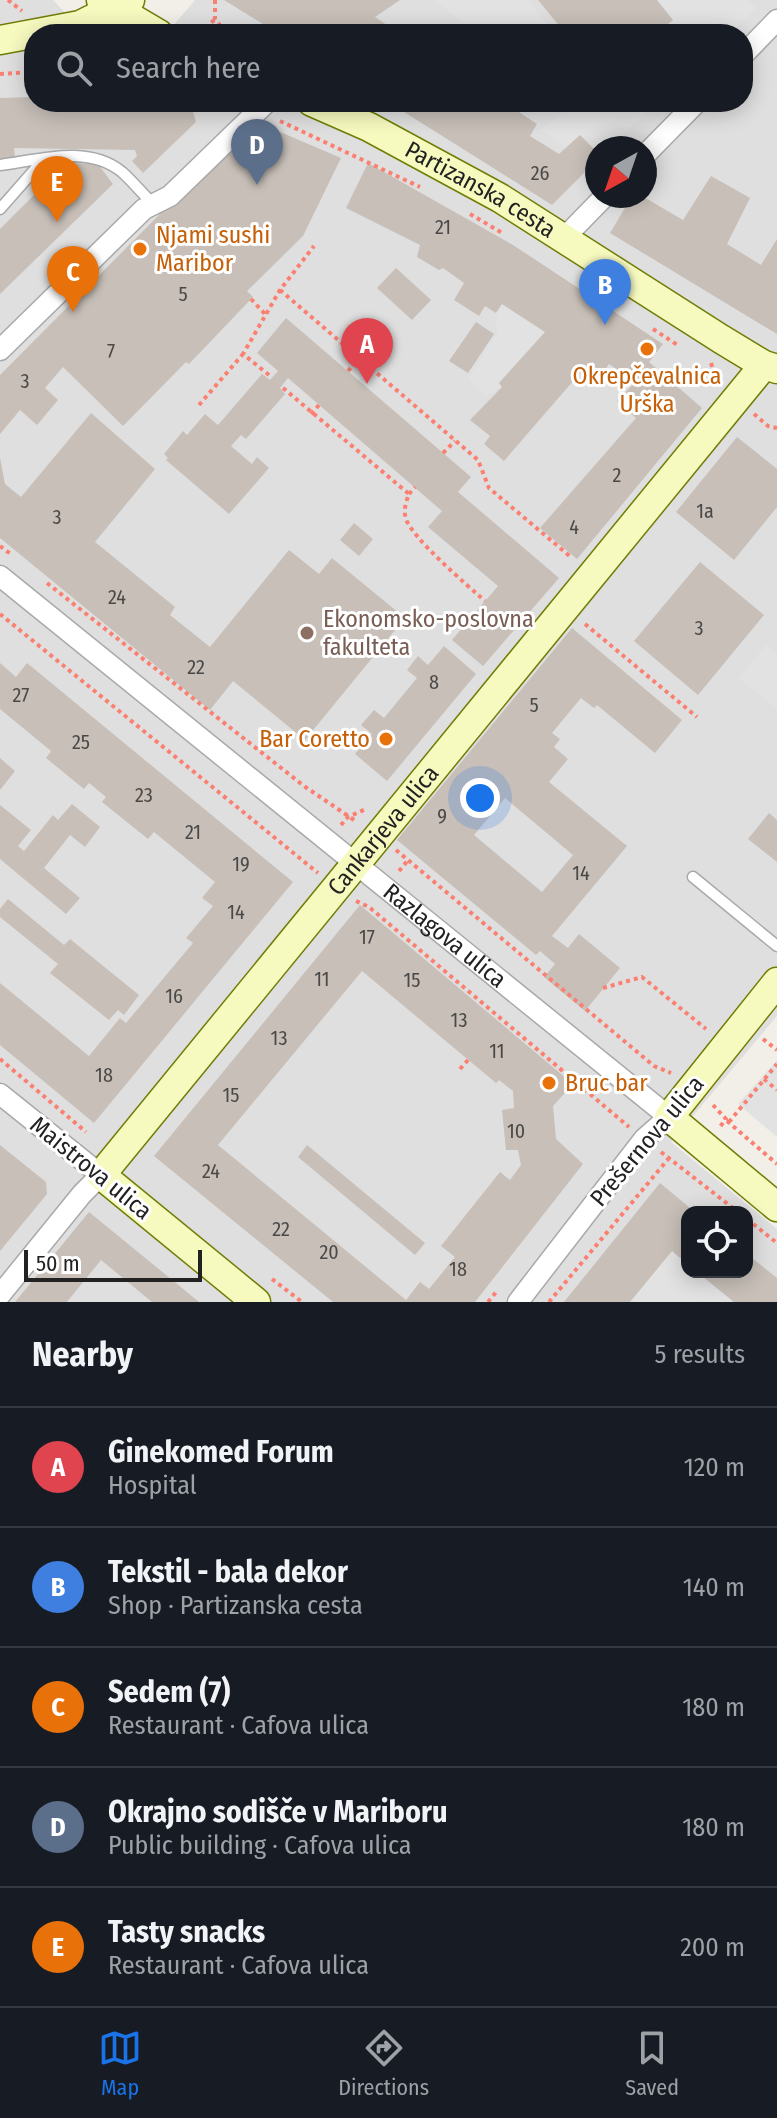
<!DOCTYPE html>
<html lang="en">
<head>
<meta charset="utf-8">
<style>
  body { margin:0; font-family:"Fira Sans Condensed",sans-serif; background:#20242c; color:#f1f3f6 }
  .controls { position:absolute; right:24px; bottom:24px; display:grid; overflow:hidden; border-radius:16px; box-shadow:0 4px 20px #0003 }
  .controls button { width:72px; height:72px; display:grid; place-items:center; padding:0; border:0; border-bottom:2px solid #363941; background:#171b24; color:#f1f3f6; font:40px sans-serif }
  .compass { position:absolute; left:585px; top:136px; width:72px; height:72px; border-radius:50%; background:#171b24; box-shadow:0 4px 20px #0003; rotate:220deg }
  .scale { position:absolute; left:24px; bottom:20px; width:178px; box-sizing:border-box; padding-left:8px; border:4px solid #222; border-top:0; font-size:22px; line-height:28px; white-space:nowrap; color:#222; -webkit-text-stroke:6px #fff; paint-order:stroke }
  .you { position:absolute; left:480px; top:798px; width:28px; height:28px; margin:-20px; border:6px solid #fff; border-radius:50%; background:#1a73e8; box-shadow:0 0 0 12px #1a73e833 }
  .badge { display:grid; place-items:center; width:52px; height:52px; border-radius:50%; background:#1a73e8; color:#fff; font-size:26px; font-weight:700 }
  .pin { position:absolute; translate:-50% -66px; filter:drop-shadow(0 2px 4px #0008) }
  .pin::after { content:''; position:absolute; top:42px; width:28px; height:24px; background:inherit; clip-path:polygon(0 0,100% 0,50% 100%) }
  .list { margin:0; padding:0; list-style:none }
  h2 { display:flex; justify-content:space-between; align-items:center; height:104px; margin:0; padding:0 32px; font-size:34px }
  h2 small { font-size:26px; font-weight:400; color:#9ea1a6 }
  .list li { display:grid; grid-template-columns:52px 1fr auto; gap:24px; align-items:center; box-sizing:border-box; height:120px; padding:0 32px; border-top:2px solid #363941 }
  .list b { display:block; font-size:30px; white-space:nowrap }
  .list p { margin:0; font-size:26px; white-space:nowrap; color:#9ea1a6 }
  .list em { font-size:26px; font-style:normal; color:#9ea1a6 }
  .icon { flex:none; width:44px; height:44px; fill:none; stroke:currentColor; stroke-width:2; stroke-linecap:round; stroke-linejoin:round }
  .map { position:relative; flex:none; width:777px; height:1302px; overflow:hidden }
  .search { position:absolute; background:#171b24; box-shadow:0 4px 20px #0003; left:24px; right:24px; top:24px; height:88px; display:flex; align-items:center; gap:20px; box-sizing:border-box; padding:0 28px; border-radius:32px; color:#9ea1a6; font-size:30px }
  .sheet { height:704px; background:#171b24 }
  nav { display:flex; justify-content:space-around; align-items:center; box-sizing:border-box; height:112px; border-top:2px solid #363941; background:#171b24; font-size:22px; color:#9ea1a6 }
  nav a { display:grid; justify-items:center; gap:4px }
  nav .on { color:#1a73e8 }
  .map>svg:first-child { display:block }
  .residential { fill:#e0dfdf; fill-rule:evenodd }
  .parking { fill:#e2e2e2 }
  .building { fill:#c7bfb8; fill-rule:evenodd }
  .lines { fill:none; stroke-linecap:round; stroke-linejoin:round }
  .lane-casing { stroke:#a9a9a9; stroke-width:13 }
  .street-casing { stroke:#a9a9a9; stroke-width:23 }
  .secondary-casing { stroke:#707d05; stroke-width:31 }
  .path { stroke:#fa8072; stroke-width:4; stroke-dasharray:4 4; stroke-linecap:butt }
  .lane { stroke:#fff; stroke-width:10 }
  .street { stroke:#fff; stroke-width:20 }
  .secondary { stroke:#f7fabf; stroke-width:28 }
  .food-dot { fill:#e8710a; stroke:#fff; stroke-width:3 }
  .education-dot { fill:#8d6e63; stroke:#fff; stroke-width:3 }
  .labels { text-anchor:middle; stroke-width:6; stroke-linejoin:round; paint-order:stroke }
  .number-label { font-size:20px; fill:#4b4948 }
  .street-label { font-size:24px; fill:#222; stroke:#fff }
  .food-label { font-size:24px; fill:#c56008; stroke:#fff; text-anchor:start }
  .education-label { font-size:24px; fill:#785e54; stroke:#fff; text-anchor:start }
</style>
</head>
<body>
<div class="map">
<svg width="777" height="1302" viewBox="0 0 777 1302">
  <rect width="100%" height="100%" fill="#f2efe9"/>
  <path class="residential" d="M0,0h53l32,34h-51v68h709v-68h-577l29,-34h582v1016l-106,126 106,87v73h-777zM597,148h48v48h-48zM687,1212h60v60h-60z"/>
  <path class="parking" d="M434,0h94l27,34h-60l-11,-8 -19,-2z
    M657,0h91l8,8 -27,26h-73z
    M574,102h84l-49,46h-12v4l-16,-17 -16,13 -24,-18z
    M502,304l43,28 -46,50 3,5 -17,9 -17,-17 29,-46 -1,-20z
    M766,645l11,9v55l-38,-31z
    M777,1060v77l-39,-33z
    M672,1251l15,13v8h10l37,30h-104z"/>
  <path class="building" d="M224,0h176l-25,17 25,17h-121z
    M538,0h119l16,20 -17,14h-90z
    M34,97v5h156l6,20 -53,51 -11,-12 5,-5 -2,-6 -121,-2 1,11h-15v-61z
    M388,102h116l33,22 -7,12 29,18 21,-19 17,17v8l-45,45z
    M250,119l91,39 -38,78 -56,55 6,6 -64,67 -3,-2 -63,64 -60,-59 -18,21 13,12 -21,25 -17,-15 -20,24v-59l156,-157z
    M66,163l32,1 15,20 -113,110v-65z
    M368,163l145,82 150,99 -14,18 53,46 -125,151 -37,-31 96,-110 -19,-17 18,-19 -26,-18 -6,9 -8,-6 -10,10 -5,-4 -76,88 -20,-17 6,-8 -20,-16 32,-33 -3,-4 46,-51 -43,-28 -6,9 -11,-7 -6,10 -25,-16 10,-17 -21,-15 -4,2 -22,-13 3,-12 -74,-37z
    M711,176l39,22 -23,46 34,21 16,-26v95l-167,-101 22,-37h10l41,24z
    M396,268l35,32 -19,20 -35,-32z
    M286,318l185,159 -13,15 101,86 -76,88 -31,-26 46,-54 -70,-59 14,-16 -154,-133 -8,10 5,6 -39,45 -5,-4 -10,11 21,18 5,-7 12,11 -40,46 -63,-54 2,-2 -4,-4 19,-23 4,4 18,-21 13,11 44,-51 8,6 8,-9 -21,-18z
    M476,322l18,12 -26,39 -19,-12z
    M91,413l64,56 -60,73 80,65 -5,8 40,32 79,-97 30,24 13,-16 73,60 -100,122 -72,-59 -23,29 -210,-172v-80l5,26 16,13z
    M737,437l40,32v38l-43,53 -58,-48z
    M354,523l19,16 -14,17 -19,-16z
    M700,562l64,53 -66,80 -64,-54z
    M572,628l110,92 -27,33 -58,-48 -3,3 -13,-10 -29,35 8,6 -6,8 14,12 -19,23 78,64 -75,90 16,12 11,-14 41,34 -35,43 -41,-34 11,-13 -15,-13 -4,4 -139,-115zM505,798l68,57 -31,37 -68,-57z
    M444,646l32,28 -89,107 -32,-27 17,-20 -11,-9 13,-15 10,8 33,-40 -10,-8 11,-14 10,9z
    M0,663l16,14 11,-14 266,219 -199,241 -94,-78v-62l89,73 31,-38 6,5 67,-80 -7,-5 27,-32 -11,-8 13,-16 -61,-50 -6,7 -46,-37 4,-5 -17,-14 -5,6 -38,-31 5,-7 -51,-42z
    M0,758l15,13 -15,19z
    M72,804l28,23 -15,20 -15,-12 -26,33 36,30 -14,16 -66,-55v-54l31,25 -13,16 6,5 29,-36 5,5z
    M769,813l8,7v42l-29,-23z
    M8,899l56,46 6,-6 69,56 -15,20 -6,-5 -9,10 -59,-47 8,-9 -58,-47v-8z
    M360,905l213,179 -20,22 3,33 27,25 -108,138h-142l-179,-146zM362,971l134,112 3,-3 14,11 1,17 -12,2 4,40h12l3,15 -11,15 -10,-8 -59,74 14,11 -26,32 -9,-7 -14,18 -188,-155z
    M0,1145l46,37 1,12 -47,57z
    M307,1145l118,98 -10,12 -117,-98z
    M660,1183l35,29h-8v52l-15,-13 -42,51h-66z
    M89,1212l82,67 28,23h-47l-51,-42 -34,42h-52z
    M747,1254l30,24v24h-43l-37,-30h50z"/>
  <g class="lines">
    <defs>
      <path id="lane" d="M0,165c39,-5 88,-21 122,7 11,10 21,22 31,32
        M0,209l44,-50
        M693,877l84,69"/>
      <g id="street">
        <path d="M743,55l34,-35"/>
        <path d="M645,155l52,-53"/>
        <path d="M564,238l41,-42"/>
        <path d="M0,350l144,-141 26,-13 97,-94"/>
        <path id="s1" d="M0,576l669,541 -25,22 -126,163"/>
        <path d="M0,1094l101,81 -19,19 -82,101"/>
      </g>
      <g id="secondary">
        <path d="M101,0l58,34"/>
        <path d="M0,40l80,-15 50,-25"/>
        <path id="s2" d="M312,102l57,25 131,71 221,141 43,26 13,4"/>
        <path d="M777,982l-108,135 108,90"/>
        <path id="s3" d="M256,1302l-155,-127 663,-810"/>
      </g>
    </defs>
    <use href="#lane" class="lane-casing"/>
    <use href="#street" class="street-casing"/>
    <use href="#secondary" class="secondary-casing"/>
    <path class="path" d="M8,0l14,11
      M215,0v19l12,15
      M200,34l15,-15
      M0,74l34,-2
      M280,121l140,66
      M470,214l34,20
      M280,290l198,170 11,28 83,70
      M251,299l14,15
      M653,329l26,17
      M711,363l4,12 -2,10
      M348,371l11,-13
      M269,375l-26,-21 37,-64 34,-44
      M283,388l126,106c-3,8 -6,16 -3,25 6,19 62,67 79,82
      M199,405l44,-51
      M311,414l8,-9
      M754,414l14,12 9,2
      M443,453l12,-12
      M409,494l6,-7
      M0,546l12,9
      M47,583l257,203 53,36
      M0,614l318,259
      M585,624l112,93
      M341,825l7,-8 18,-8
      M396,850l258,216 17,7
      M399,871l10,-12
      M356,901l13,6 260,220
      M603,988l39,-11 64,52
      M763,1039l14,11
      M0,1059l86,73
      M460,1069l8,-9
      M764,1079l13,11
      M713,1105l13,14 -7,9
      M727,1121l50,43
      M729,1122l48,-58
      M661,1152l77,60
      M747,1219l30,24
      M272,1279l30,23
      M488,1302l9,-11
      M549,1302l120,-144"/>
    <use href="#lane" class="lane"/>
    <use href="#street" class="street"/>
    <use href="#secondary" class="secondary"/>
  </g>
  <g class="food-dot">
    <circle cx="140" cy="249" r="8"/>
    <circle cx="647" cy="349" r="8"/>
    <circle cx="386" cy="739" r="8"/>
    <circle cx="549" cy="1083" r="8"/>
  </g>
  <circle class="education-dot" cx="307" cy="633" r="8"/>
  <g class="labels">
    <g class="number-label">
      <text x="540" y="180">26</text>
      <text x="443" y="234">21</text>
      <text x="183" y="301">5</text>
      <text x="111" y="358">7</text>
      <text x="25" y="388">3</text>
      <text x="617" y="482">2</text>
      <text x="705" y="518">1a</text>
      <text x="57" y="524">3</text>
      <text x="574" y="534">4</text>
      <text x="117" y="604">24</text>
      <text x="699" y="635">3</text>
      <text x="196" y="674">22</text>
      <text x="434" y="689">8</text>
      <text x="21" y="702">27</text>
      <text x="534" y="712">5</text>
      <text x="81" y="749">25</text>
      <text x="144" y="802">23</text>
      <text x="442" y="823">9</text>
      <text x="193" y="839">21</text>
      <text x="241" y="871">19</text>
      <text x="581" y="880">14</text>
      <text x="236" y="919">14</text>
      <text x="367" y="944">17</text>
      <text x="322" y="986">11</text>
      <text x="412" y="987">15</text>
      <text x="174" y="1003">16</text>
      <text x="459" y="1027">13</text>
      <text x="279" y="1045">13</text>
      <text x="497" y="1058">11</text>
      <text x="104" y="1082">18</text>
      <text x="231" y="1102">15</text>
      <text x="516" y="1138">10</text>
      <text x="211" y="1178">24</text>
      <text x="281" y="1236">22</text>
      <text x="329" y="1259">20</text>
      <text x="458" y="1276">18</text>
    </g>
    <g class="street-label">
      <text dy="8" stroke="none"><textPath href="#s2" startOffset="190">Partizanska cesta</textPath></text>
      <text dy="8" stroke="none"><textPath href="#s3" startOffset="646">Cankarjeva ulica</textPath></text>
      <text dy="8" stroke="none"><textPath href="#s1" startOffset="572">Razlagova ulica</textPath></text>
      <text transform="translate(647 1141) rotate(-50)" y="8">Prešernova ulica</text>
      <text transform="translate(91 1168) rotate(39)" y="8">Maistrova ulica</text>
    </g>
    <g class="food-label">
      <text x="156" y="243">Njami sushi<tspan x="156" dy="28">Maribor</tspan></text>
      <text x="647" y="384" text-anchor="middle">Okrepčevalnica<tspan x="647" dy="28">Urška</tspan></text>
      <text x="370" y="747" text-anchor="end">Bar Coretto</text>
      <text x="565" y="1091">Bruc bar</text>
    </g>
    <g class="education-label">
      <text x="323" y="627">Ekonomsko-poslovna<tspan x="323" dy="28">fakulteta</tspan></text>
    </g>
  </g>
</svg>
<div class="controls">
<button><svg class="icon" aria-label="locate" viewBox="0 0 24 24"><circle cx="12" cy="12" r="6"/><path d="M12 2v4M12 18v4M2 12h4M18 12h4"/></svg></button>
</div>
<svg class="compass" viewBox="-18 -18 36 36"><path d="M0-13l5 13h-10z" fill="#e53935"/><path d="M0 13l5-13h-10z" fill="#9ea1a6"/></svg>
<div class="scale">50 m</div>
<div class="you"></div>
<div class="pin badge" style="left:367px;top:384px;background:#e0444e">A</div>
<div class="pin badge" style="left:605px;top:325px;background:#3f7fe0">B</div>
<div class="pin badge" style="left:73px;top:312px;background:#e8710a">C</div>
<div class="pin badge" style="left:257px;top:185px;background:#5c6f8a">D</div>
<div class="pin badge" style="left:57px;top:222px;background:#e8710a">E</div>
<div class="search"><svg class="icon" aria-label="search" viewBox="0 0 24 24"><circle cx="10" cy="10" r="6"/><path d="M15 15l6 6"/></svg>Search here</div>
</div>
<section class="sheet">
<h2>Nearby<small>5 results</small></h2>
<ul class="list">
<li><span class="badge" style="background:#e0444e">A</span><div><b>Ginekomed Forum</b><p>Hospital</p></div><em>120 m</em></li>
<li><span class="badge" style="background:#3f7fe0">B</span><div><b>Tekstil - bala dekor</b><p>Shop · Partizanska cesta</p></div><em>140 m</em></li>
<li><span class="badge" style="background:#e8710a">C</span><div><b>Sedem (7)</b><p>Restaurant · Cafova ulica</p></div><em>180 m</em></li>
<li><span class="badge" style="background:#5c6f8a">D</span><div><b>Okrajno sodišče v Mariboru</b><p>Public building · Cafova ulica</p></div><em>180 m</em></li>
<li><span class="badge" style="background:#e8710a">E</span><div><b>Tasty snacks</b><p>Restaurant · Cafova ulica</p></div><em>200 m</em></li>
</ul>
</section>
<nav>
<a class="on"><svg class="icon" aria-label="map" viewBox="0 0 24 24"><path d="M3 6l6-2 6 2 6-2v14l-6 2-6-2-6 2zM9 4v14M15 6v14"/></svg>Map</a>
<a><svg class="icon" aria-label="directions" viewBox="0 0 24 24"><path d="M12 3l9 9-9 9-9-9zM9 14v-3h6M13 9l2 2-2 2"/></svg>Directions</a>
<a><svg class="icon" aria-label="saved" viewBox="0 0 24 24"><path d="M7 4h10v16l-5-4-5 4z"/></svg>Saved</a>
</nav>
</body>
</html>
